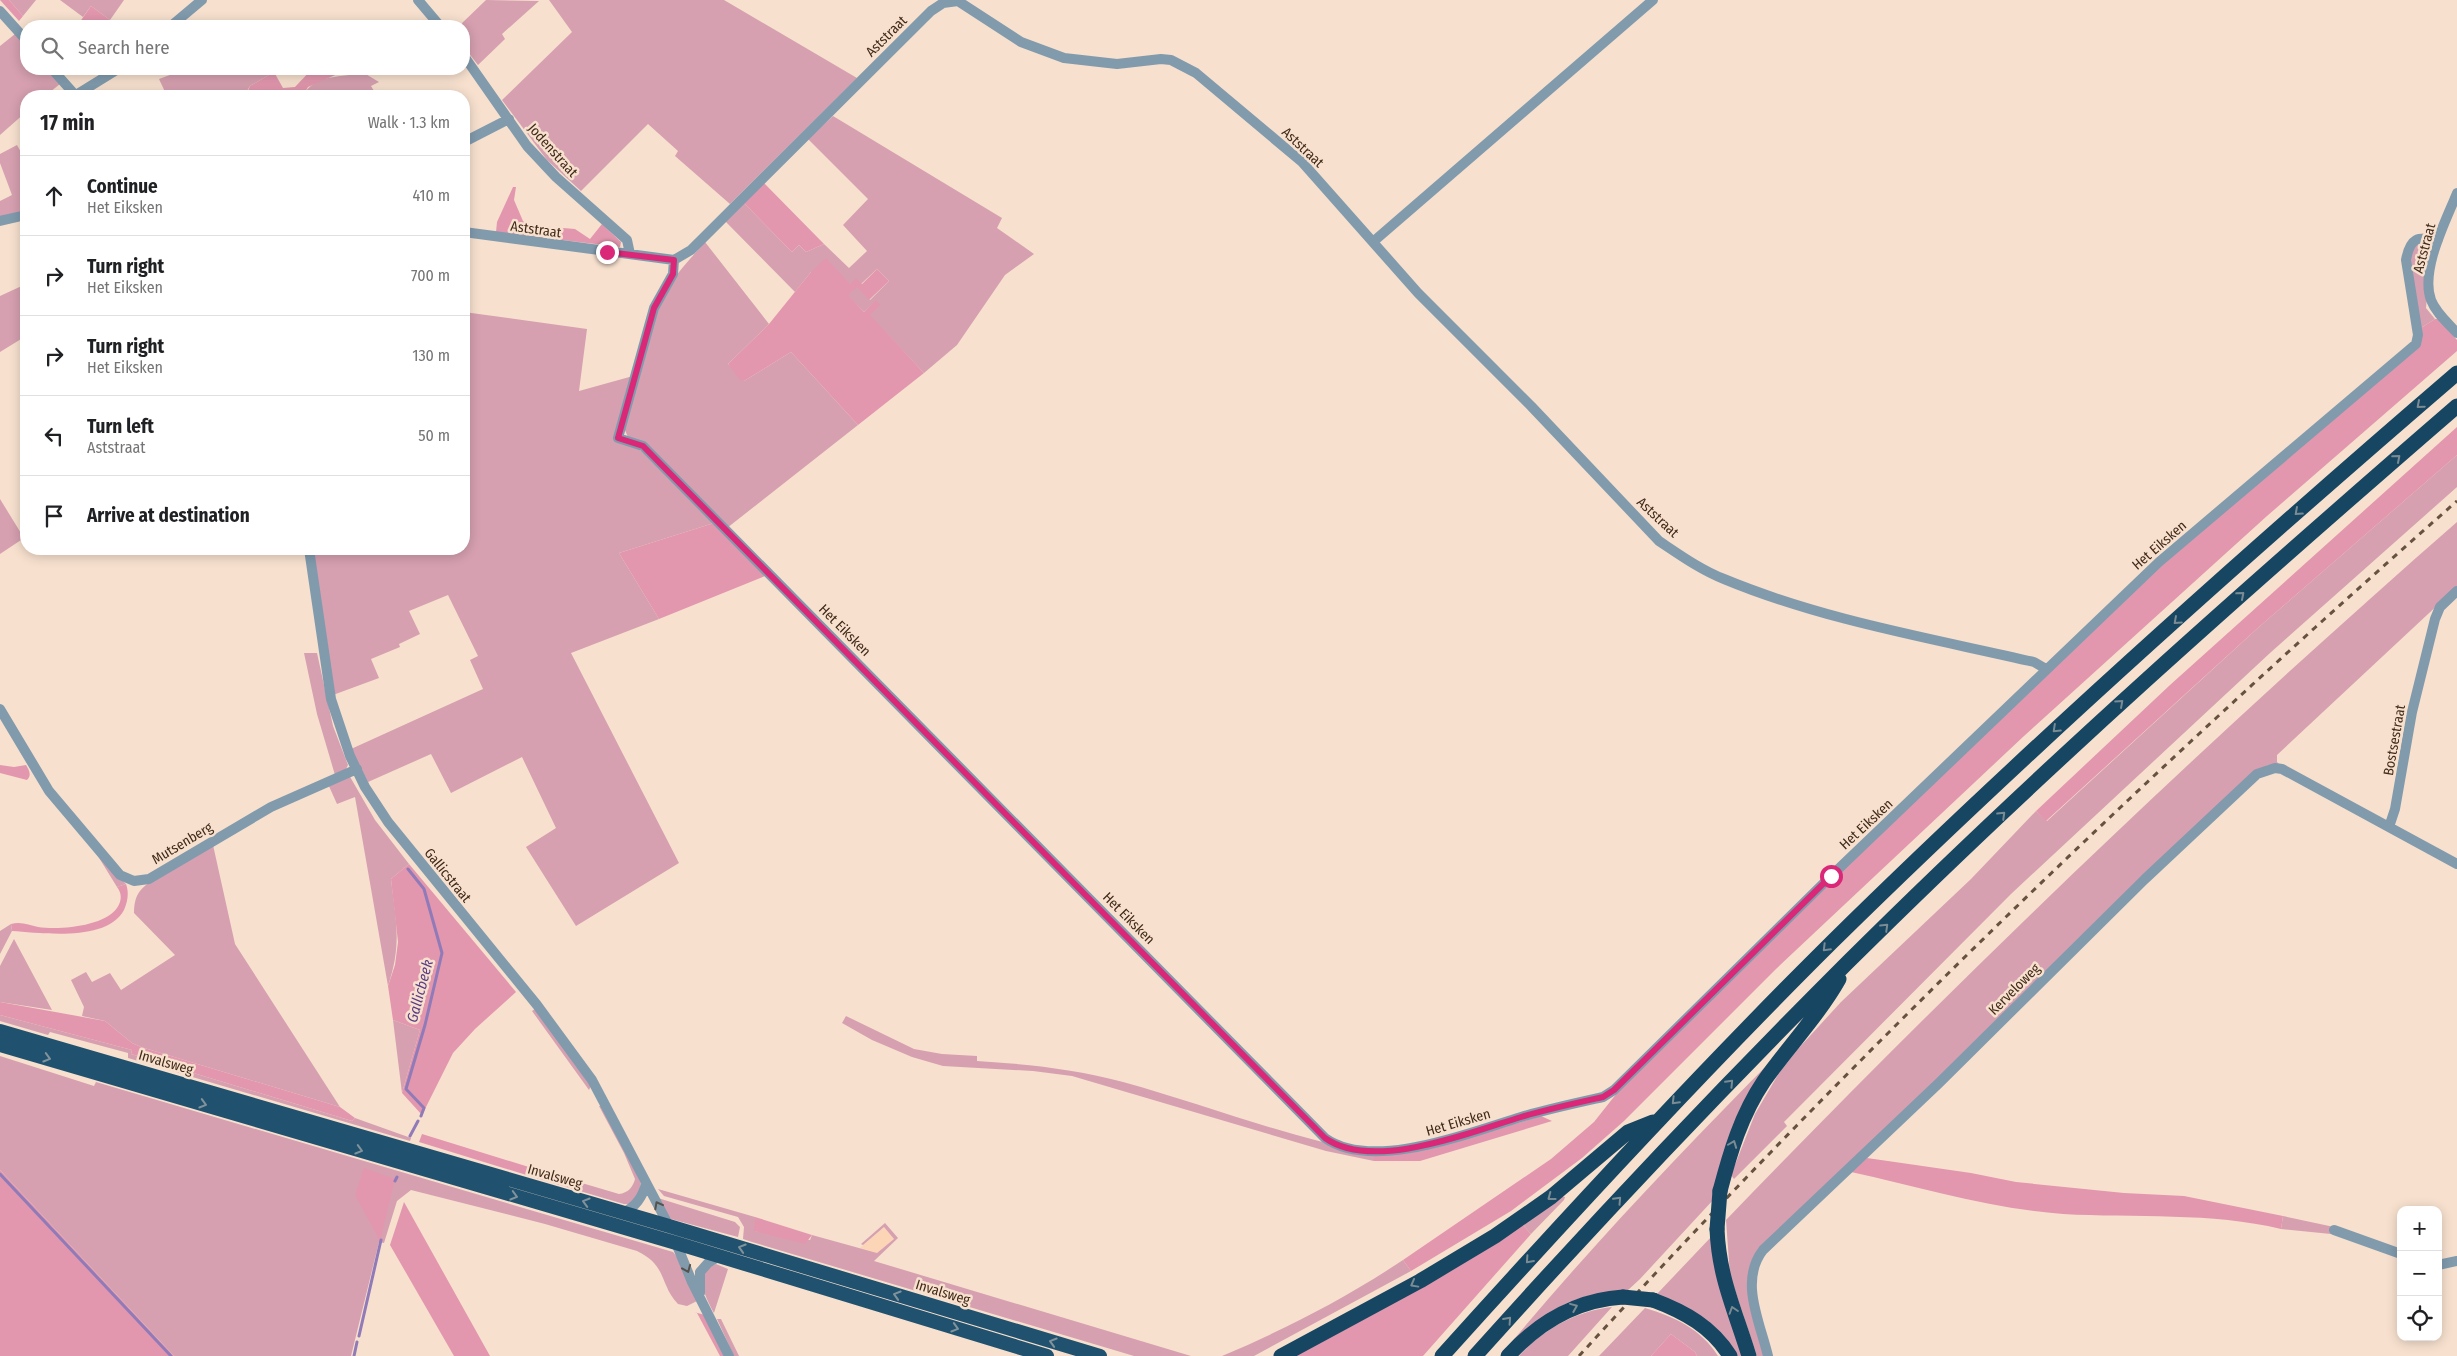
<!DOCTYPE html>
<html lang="en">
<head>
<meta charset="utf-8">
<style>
  body { margin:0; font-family:"Fira Sans Condensed",sans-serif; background:#f2f2f2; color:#202124 }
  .controls { position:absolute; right:15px; bottom:15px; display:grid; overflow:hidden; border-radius:10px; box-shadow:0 2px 12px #0003 }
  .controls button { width:45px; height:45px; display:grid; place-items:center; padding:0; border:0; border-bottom:1px solid #e0e0e0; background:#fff; color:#202124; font:25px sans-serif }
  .stop { position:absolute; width:15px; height:15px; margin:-11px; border:4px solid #db2777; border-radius:50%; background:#fff }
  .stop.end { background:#db2777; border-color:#fff; box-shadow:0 1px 5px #0008 }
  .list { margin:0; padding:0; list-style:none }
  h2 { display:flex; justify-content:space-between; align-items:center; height:65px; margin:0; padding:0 20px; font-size:21px }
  h2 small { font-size:16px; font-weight:400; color:#757577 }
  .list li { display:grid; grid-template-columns:32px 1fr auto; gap:15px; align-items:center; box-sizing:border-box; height:80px; padding:0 20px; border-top:1px solid #e0e0e0 }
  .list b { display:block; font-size:19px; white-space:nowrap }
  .list p { margin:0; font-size:16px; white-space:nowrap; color:#757577 }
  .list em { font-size:16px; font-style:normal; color:#757577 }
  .icon { flex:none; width:28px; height:28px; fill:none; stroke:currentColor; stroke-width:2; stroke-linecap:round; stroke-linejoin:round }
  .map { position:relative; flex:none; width:2457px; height:1356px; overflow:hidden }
  .search { position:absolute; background:#fff; box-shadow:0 2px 12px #0003; left:20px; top:20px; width:450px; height:55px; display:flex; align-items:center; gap:12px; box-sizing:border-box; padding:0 18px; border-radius:20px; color:#757577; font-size:19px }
  .panel { position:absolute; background:#fff; box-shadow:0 2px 12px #0003; left:20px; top:90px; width:450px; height:465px; border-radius:20px }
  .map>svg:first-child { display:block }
  .built { fill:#fcd5b7 }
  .green { fill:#d6a0b0 }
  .forest { fill:#e297ae }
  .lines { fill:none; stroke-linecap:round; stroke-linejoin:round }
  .stream { stroke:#907bb8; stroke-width:3 }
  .minor { stroke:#819bad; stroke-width:10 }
  .trunk { stroke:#205270; stroke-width:14 }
  .motorway { stroke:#164662; stroke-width:15 }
  .rail { stroke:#67513f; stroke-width:3; stroke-dasharray:6 6; stroke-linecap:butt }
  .motorway-bridge { stroke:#164662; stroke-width:15 }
  .oneway { stroke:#7b8b93 }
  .oneway2 { stroke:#81929a }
  .oneway3 { stroke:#57524c }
  .route { stroke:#db2777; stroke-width:6 }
  .labels { text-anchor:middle; stroke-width:5; stroke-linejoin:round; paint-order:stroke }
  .street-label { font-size:14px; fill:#402a18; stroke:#f7e0ce }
  .water-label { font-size:15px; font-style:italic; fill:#583a86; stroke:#f7e0ce }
</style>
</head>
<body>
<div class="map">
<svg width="2457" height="1356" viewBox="0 0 2457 1356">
  <rect width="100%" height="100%" fill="#f7e0ce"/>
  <path class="built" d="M884,1227l10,12 -17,14 -17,-5z"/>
  <path class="green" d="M9,0h27l-13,16z
    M60,0h64l-14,20 -19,-14 -8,11z
    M486,0l53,1 -37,33 3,5 -27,26 -14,-18v-21h-5z
    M549,0h175l133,78 -127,126 -55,-48 3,-5 -30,-27 -67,67 -34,-31 -45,-60 70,-68z
    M15,34l11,12v23h21l13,15 -15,12h-19v16l-26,23v-89z
    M186,69h85l3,3 -24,14 -3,5 2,5h-82l-8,-17z
    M364,73l15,9 -8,4 6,10h-74c11,-22 40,-19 61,-23z
    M833,116l169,102 -5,10 37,26 -29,21 -48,70 -33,28 -55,-58 7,-14 -12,11 -17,-17 10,-9 13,14 19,-19 -12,-12 -16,15h-11l-39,-12 -16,20 -70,-71 19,-18 48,49 7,-7 7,7 18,-8 25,24 18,-17 -24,-26 25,-26 -60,-60z
    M17,145l5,9 4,-1v57l-19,6h-7v-15l12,-6 -12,-32v-9z
    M705,242l64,82 -41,40 16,17 47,-29 67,73 -131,103 -99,-91 -4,-9c12,-43 24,-108 47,-145 10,-15 22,-27 34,-41z
    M2427,242l4,8 -5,58 9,11 -14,9 -12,-67 4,-17z
    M26,284v52l-26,16v-56z
    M464,312l123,17 -8,62 54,-15 -19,63 25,10 75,74 -95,30 40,66 -88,34 108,210 -103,63 -50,-79 30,-19 -34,-71 -71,36 -20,-39 -63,28 -17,-33 132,-60 -13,-29 8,-4 -30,-61 -39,16 11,23 -21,10 1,3 -29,12 8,19 -46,17 -20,-146h151z
    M2457,455v32l-187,166 -259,241 -227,228 3,4 -53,53 -3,-4 24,-61 24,-41 19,-24 43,-47 130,-123 65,-68 11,10 213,-195z
    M0,499l24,39 -24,16z
    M2457,522v65l-180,168v7l3,3h-12l-517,498 14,93h-8l-27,-81 -4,-55c234,-243 477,-476 731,-698z
    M304,653h13l16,73 15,39 -3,6 -10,4 -18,-61z
    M349,775l26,45 34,44 -18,15c5,43 11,65 -3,107l-33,-189 -18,7 -9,-20z
    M213,845l22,99 105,163 -199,-60 -9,-4 -27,-22 -23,-5 2,-9 -13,-27 15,-8 6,10 18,-9 11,17 54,-35 -41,-42c0,-7 1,-16 6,-22 13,-16 54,-35 73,-46z
    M93,848l21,25 12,11 -9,3z
    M11,924l1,7 -12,23v-23z
    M14,939l38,71 -52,-8v-36z
    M535,1009l56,77 -2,4 -57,-79z
    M0,1015l132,35 -1,4 221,67 3,-3 56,20 -1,3 -282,-83v-5l-78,-21 -2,3 -48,-14z
    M846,1016l68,33 28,5 35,2v5c49,3 99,8 146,21 84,23 165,56 251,71v8l-48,-10 -254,-75 -39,-5 -90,-5 -31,-9 -40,-17 -30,-17z
    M393,1020l27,10 -18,63z
    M1777,1055l-63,144 -74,80 -13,12c-58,3 -74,17 -117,53 84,-101 175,-196 267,-289z
    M0,1056l94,30 2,-4 577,170 4,5 20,44 -10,5 -9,-2c-19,-20 -10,-38 -41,-53l-92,-27 -134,-34 -14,11 -13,42 -5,-1 -28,114h-177l-174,-186z
    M599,1106h5l37,77 -2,10 -9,11h-6l-78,-23 2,-8 71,21c9,-1 14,-7 16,-15l-11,-26z
    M658,1189l97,28v14l55,9 2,-5 65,18 17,-14 -10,-12 -21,18 -2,-1 24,-21 13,15 -24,23 317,95h-57l-382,-114 -9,-3 1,-12 -6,-10 -74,-21z
    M1561,1196l4,1 -1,3 -33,34 -8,-9z
    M658,1198l77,24 5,5 -2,10 -67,-18 -4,-3z
    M2283,1216l51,11 -3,7 -50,-5z
    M1712,1236l31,120h-8l-79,-61z
    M1403,1260l8,11 -157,85h-32c64,-27 124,-58 181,-96z
    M716,1264l12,5 -14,44c-8,-15 -22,-40 2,-49z
    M1612,1307l-44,49h-49c24,-27 58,-45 93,-49z
    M1645,1308c30,9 56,21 73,48h-21l-2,-4 -24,-18 -20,22h-52z
    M717,1319h4l18,37h-5z"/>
  <path class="forest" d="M0,0h9l14,16 -4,5z
    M91,6l19,14 -5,6 -12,-2 -2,2h-14z
    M312,69h37l-41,18 -5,9h-54l-2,-3 3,-7 24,-14 9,16 12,-1z
    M764,183l60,61 -18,8 -7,-7 -7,7 -48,-49z
    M513,187h3l-2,13 9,21 5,4 47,4 15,10 12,-15 19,18 -1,5 -124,-15 1,-10z
    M826,258l24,26 6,-6 6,6 15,-15 12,12 -20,19 -12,-13 -9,8 16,17 12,-12 4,5 -10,10 54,58 -66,52 -67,-73 -47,29 -4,-1 -12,-16 41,-40 42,-52z
    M2435,319h4l18,21v11l-190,165 -243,220 -248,233 -152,152 -42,37 -71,53 -100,60 -8,-11 148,-101 43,-37 23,-29 148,-148 394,-378 260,-221 2,-18z
    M2457,427v28l-197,171 -214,195 -10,-10 134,-126z
    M714,523l51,53 -106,43 -40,-66z
    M0,765l14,2 12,-2c3,5 6,10 1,15l-27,-7z
    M409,864l107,128 -41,37 -22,24 -31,62 -20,-22 18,-63 -27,-10 -5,-34 7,-21 3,-23 -7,-63z
    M126,884c3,8 2,17 -2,26 -17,32 -81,23 -112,21l-1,-7c10,-3 18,1 27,3 21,3 65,0 79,-19 5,-8 5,-14 0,-21z
    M0,1002l105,19 27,22 9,4 199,60 15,11 -3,3 -221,-67 1,-4 -132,-35z
    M1541,1116l11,5 -132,40h-46v-8l60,-5z
    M422,1134l126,39 -2,8 -127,-39z
    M1867,1158l104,15 45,9 108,11 60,3 99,20 -2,13c-69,-17 -147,-11 -218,-15 -71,-5 -143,-27 -212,-42z
    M364,1168l31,11 -15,62 -25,-46z
    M0,1170l174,186h-174z
    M404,1202l86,154h-36l-64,-111z
    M755,1217l57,18 -7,9 -51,-13z
    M1523,1225l8,9 -108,122h-128z
    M694,1312l11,3 19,41h-4l-23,-43z
    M1671,1334l24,18 2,4h-46z"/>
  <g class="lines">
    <path class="stream" d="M408,869l16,20 18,64 -17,72 -19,64 18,19 -3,8
      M410,1136l8,-15
      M0,1174l171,182
      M395,1181l2,-4
      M359,1336l22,-96
      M354,1356l3,-14"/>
    <path class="minor" d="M418,0l22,26
      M0,11l26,29
      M171,26l31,-26
      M464,56l63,90 29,31 71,63 3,14
      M52,69l24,27
      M76,95l42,-26
      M464,142l45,-23
      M2457,193c-11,28 -37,77 -26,107 5,13 17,23 26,33
      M0,221l26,-6
      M464,232l210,28 17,-10 240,-239 12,-8 15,-2 63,41 43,16 53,6 44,-5 10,1 25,13 106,89 116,131 113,113 128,135c21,14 42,29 65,38 99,41 206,59 310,83l12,7
      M1374,241l279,-241
      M674,260l-1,14 -19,34 -36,130 25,8 682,692c48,34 146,-6 196,-21 27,-8 55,-14 82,-20l11,-7 217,-214 328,-314 257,-218 2,-9 -12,-75c4,-22 11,-24 32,-20
      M309,549l22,150 19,57 15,31 23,35 149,183 55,75 77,146
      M0,709l49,82 71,84 14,6 15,-2 122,-72 86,-38
      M2389,827l6,-18 17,-97 23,-93 5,-12 17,-16
      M623,1213c13,-7 19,-15 23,-29
      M2334,1230l67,24
      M676,1243l16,39 37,74
      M2438,1265l19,-4
      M700,1293v-21l8,-9 11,-7
      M1768,1356c-8,-34 -29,-75 -5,-106l176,-167 206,-204 112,-105 18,-6 7,1 175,95"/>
    <path class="trunk" d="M0,1031l669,195 431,130
      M0,1045l676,198 371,113"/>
    <path class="motorway" d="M1720,1191c10,-38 21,-76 44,-110 24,-34 54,-65 75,-102
      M1717,1229c2,49 18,81 32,127
      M1653,1300c32,12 59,27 77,56
      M1281,1356l139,-75 75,-45 56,-39 77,-65 25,-10
      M1442,1356c127,-141 255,-280 390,-414 200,-197 411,-385 625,-569
      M1475,1356c121,-135 245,-266 373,-394 195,-194 401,-376 609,-556
      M1508,1356c31,-34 68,-56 115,-59"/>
    <path class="rail" d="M1579,1356c276,-302 571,-585 878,-855"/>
    <path class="motorway-bridge" d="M1717,1229l3,-38
      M1623,1297l30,3"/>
  </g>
  <defs><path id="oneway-chevron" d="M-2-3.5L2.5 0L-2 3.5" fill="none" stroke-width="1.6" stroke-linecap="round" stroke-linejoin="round" transform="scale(1.25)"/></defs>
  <g class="oneway">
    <use href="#oneway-chevron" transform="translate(2420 405) rotate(139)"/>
    <use href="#oneway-chevron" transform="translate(2397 458) rotate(-41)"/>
    <use href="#oneway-chevron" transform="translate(2298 512) rotate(138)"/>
    <use href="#oneway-chevron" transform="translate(2241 595) rotate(-41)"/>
    <use href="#oneway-chevron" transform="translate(2177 621) rotate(138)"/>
    <use href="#oneway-chevron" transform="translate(2120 703) rotate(-42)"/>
    <use href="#oneway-chevron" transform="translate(2056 729) rotate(137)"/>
    <use href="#oneway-chevron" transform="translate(2002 815) rotate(-44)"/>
    <use href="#oneway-chevron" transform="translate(1885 927) rotate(-44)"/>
    <use href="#oneway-chevron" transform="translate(1826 948) rotate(135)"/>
    <use href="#oneway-chevron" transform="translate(1730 1083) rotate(-46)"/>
    <use href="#oneway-chevron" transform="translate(1675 1101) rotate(135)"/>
    <use href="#oneway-chevron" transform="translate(1733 1144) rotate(-69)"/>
    <use href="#oneway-chevron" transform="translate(1551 1197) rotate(143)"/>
    <use href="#oneway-chevron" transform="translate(1618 1200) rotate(-47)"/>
    <use href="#oneway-chevron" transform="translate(1529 1260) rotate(132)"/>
    <use href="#oneway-chevron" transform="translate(1414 1284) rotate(151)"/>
    <use href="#oneway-chevron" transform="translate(1574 1307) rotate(-22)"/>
    <use href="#oneway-chevron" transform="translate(1733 1310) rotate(-108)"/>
    <use href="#oneway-chevron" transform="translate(1508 1320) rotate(-48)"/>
  </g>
  <g class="oneway2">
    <use href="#oneway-chevron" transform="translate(47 1058) rotate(16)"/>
    <use href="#oneway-chevron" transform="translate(203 1104) rotate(16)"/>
    <use href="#oneway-chevron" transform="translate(359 1150) rotate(16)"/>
    <use href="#oneway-chevron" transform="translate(514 1196) rotate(16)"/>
    <use href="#oneway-chevron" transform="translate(586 1202) rotate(-164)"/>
    <use href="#oneway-chevron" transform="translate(742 1248) rotate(-163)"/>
    <use href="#oneway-chevron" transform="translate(897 1295) rotate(-163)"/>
    <use href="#oneway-chevron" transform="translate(955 1328) rotate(17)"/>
    <use href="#oneway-chevron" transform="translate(1053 1342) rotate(-163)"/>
  </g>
  <g class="oneway3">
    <use href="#oneway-chevron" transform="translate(658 1205) rotate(-118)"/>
    <use href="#oneway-chevron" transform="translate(687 1269) rotate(67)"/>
  </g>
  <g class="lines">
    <path class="route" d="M607,252l67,8 -1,14 -19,34 -36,130 25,8 682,692c48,34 146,-6 196,-21 27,-8 55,-14 82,-20l11,-7 217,-214"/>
  </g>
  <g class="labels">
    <g class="street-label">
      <text transform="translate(886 36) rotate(-45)" y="5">Aststraat</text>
      <text transform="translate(1303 147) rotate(43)" y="5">Aststraat</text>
      <text transform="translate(553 150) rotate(48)" y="5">Jodenstraat</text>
      <text transform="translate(536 229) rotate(8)" y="5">Aststraat</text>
      <text transform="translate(2424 248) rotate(-75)" y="5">Aststraat</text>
      <text transform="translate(1658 517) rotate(43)" y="5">Aststraat</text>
      <text transform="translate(2159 545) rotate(-41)" y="5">Het Eiksken</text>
      <text transform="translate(845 630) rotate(45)" y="5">Het Eiksken</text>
      <text transform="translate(2394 740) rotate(-80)" y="5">Bostsestraat</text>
      <text transform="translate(1866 824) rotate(-43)" y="5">Het Eiksken</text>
      <text transform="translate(182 843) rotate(-31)" y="5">Mutsenberg</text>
      <text transform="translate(448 875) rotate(51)" y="5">Gallicstraat</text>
      <text transform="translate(1129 918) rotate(45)" y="5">Het Eiksken</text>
      <text transform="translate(2014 989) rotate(-45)" y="5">Kerveloweg</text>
      <text transform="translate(166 1062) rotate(16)" y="5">Invalsweg</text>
      <text transform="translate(1458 1122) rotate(-16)" y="5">Het Eiksken</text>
      <text transform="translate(555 1176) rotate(16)" y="5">Invalsweg</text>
      <text transform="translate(943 1292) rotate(17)" y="5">Invalsweg</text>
    </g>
    <g class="water-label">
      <text transform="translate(420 991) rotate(-75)" y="5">Gallicbeek</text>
    </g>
  </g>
</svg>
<div class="controls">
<button>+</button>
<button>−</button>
<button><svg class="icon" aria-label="locate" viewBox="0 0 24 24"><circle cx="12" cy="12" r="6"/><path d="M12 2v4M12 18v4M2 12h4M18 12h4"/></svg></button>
</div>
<div class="stop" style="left:1831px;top:876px"></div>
<div class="stop end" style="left:607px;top:252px"></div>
<div class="search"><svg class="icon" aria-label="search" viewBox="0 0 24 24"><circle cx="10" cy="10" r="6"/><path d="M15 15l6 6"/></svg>Search here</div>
<section class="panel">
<h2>17 min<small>Walk · 1.3 km</small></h2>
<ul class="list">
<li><svg class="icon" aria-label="ahead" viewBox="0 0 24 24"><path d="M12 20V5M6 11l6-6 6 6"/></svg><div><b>Continue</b><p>Het Eiksken</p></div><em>410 m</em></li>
<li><svg class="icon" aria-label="right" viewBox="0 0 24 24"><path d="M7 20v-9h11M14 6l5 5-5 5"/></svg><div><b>Turn right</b><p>Het Eiksken</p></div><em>700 m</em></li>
<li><svg class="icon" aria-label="right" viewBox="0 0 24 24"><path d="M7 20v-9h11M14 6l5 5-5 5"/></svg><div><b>Turn right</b><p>Het Eiksken</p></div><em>130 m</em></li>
<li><svg class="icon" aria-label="left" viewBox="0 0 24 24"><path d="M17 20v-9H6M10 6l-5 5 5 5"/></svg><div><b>Turn left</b><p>Aststraat</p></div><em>50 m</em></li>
<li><svg class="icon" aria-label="arrive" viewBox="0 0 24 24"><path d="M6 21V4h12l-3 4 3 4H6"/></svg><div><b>Arrive at destination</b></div></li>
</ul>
</section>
</div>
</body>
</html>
